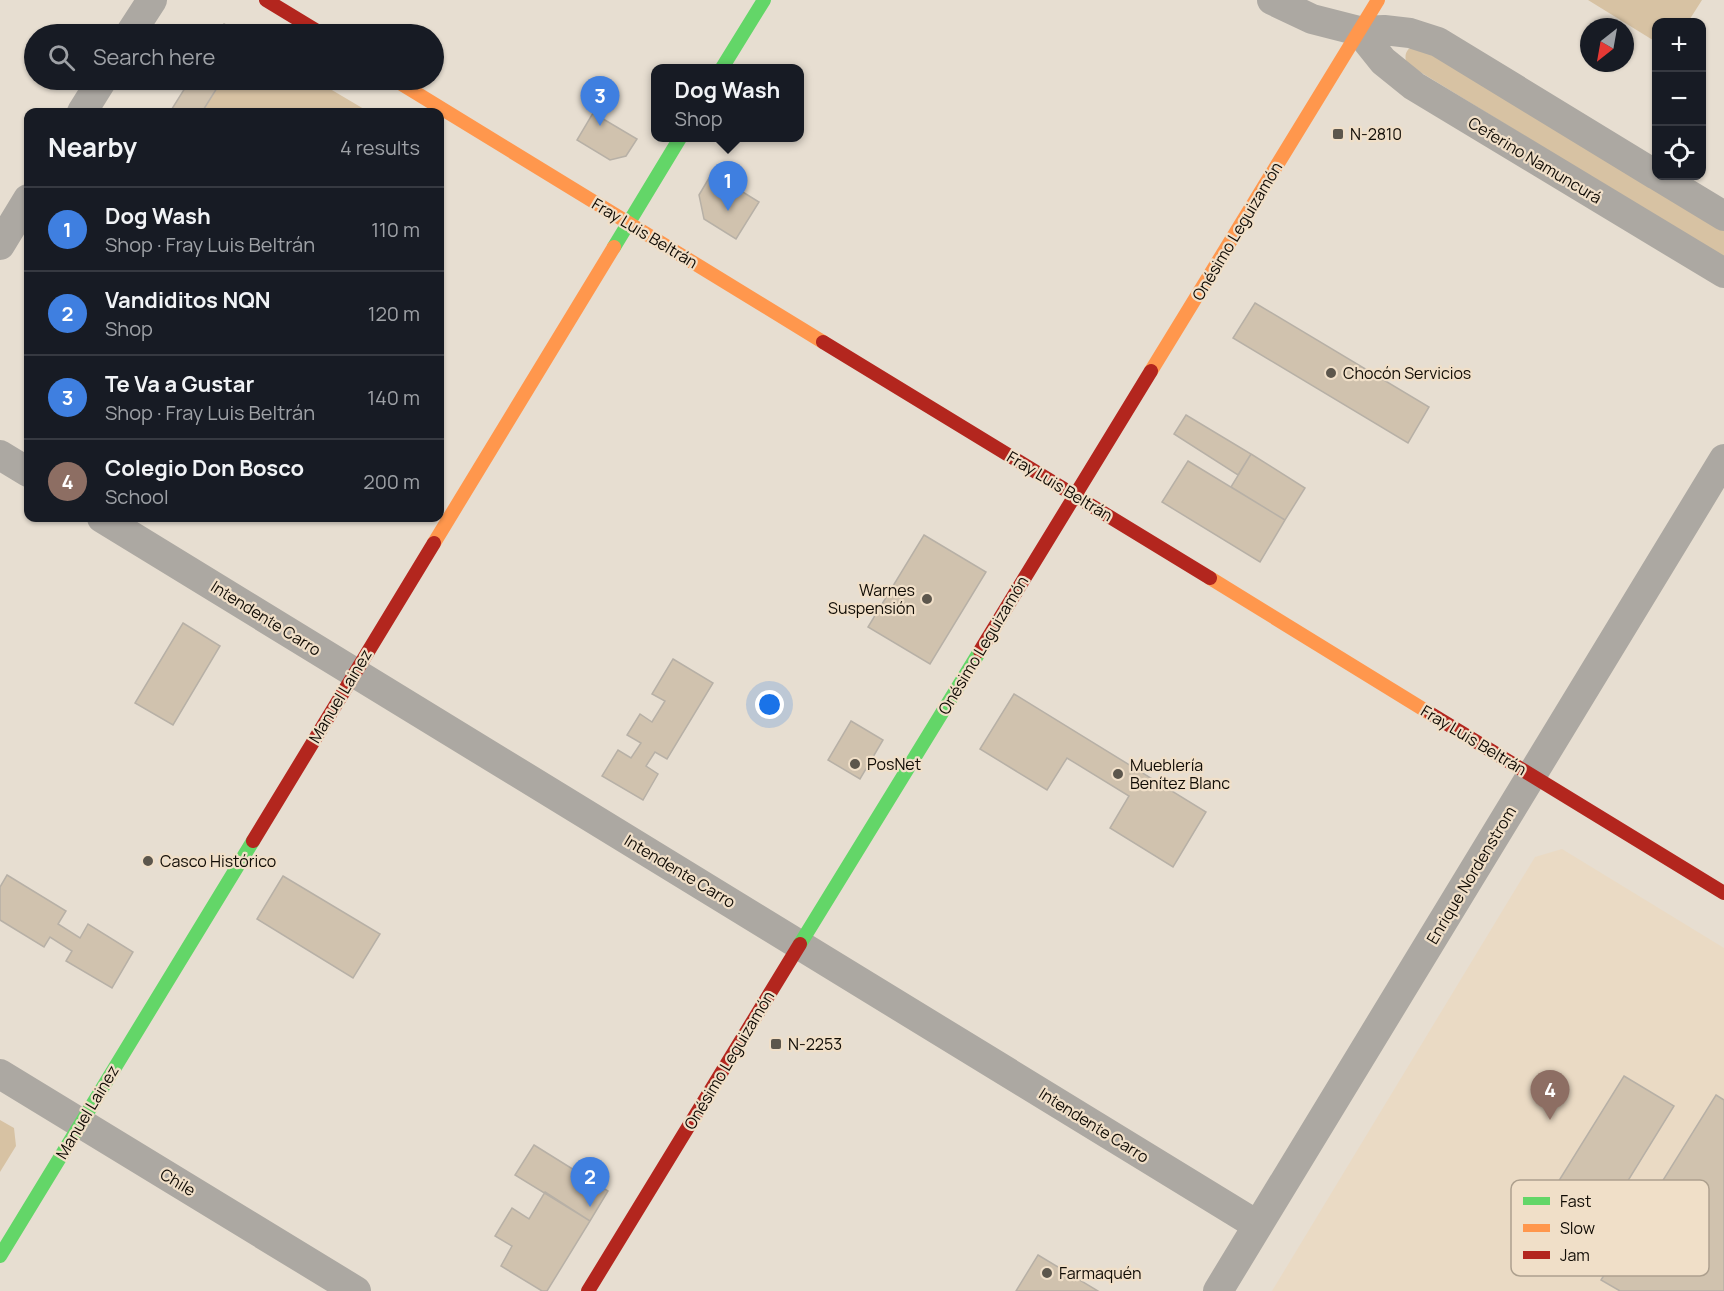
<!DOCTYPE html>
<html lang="en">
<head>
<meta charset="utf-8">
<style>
  body { margin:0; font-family:Manrope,sans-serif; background:#242831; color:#f1f3f6 }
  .controls { position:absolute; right:18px; top:18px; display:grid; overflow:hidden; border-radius:12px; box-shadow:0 2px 4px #0004 }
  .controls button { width:54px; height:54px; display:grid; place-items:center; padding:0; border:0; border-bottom:2px solid #363941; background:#171b24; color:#f1f3f6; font:30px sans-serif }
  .compass { position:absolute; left:1580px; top:18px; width:54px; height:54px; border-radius:50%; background:#171b24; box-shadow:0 2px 4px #0004; rotate:211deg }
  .you { position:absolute; left:770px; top:705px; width:21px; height:21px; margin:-15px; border:4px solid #fff; border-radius:50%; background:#1a73e8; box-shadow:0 0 0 9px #1a73e833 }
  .badge { display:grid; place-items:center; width:39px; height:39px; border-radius:50%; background:#d93025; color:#fff; font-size:20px; font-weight:700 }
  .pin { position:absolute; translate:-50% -50px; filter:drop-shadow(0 2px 3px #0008) }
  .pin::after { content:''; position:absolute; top:32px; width:21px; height:18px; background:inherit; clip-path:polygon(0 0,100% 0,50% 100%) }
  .popup { position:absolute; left:651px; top:64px; width:153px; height:78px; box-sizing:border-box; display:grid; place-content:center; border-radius:12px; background:#171b24; filter:drop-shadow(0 2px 4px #0005); font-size:20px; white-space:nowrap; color:#9ea1a6 }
  .popup b { font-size:22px; color:#f1f3f6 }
  .popup::after { content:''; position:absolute; left:50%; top:100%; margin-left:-12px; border:12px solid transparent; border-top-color:#171b24 }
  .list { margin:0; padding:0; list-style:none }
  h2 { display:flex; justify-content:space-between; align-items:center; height:78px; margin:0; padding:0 24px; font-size:26px }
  h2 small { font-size:20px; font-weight:400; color:#9ea1a6 }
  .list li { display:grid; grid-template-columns:39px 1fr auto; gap:18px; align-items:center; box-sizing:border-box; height:84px; padding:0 24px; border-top:2px solid #363941 }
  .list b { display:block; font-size:22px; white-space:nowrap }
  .list p { margin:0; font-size:20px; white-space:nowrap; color:#9ea1a6 }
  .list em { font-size:20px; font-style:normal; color:#9ea1a6 }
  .icon { flex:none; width:33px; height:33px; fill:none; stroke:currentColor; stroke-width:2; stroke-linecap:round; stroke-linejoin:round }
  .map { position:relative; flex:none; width:1724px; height:1291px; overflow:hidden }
  .search { position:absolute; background:#171b24; box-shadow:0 2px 4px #0004; left:24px; top:24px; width:420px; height:66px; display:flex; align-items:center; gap:15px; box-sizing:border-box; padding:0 21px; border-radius:33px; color:#9ea1a6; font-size:22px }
  .panel { position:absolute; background:#171b24; box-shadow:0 2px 4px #0004; left:24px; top:108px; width:420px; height:414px; border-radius:12px }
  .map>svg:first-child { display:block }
  .built { fill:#eadac4 }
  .green { fill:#d7c2a3 }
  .building { fill:#d0c2ae; stroke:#b7b0a6; stroke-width:1.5 }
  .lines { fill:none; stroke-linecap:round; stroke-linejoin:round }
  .street { stroke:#aca8a2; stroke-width:30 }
  .fast { stroke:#63d668; stroke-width:14 }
  .slow { stroke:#ff974d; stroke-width:14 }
  .jam { stroke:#b3261e; stroke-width:14 }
  .poi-dot { fill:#5c564c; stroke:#f0dfc8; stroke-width:2 }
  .labels { text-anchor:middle; stroke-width:4.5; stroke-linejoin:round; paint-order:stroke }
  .poi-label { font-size:16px; fill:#110c05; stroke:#f0dfc8; text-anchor:start }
  .street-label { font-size:16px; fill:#110c05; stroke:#f0dfc8 }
  .key { fill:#f0dfc8; stroke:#ada08e; stroke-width:1.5 }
  .key-label { font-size:16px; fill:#110c05 }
</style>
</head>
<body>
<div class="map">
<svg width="1724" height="1291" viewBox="0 0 1724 1291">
  <rect width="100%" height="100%" fill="#e7ded1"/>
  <path class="built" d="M1562,849l162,99v343h-452l263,-434z"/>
  <path class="green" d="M1588,0h114l-14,22h-32v20z
    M1416,45l308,185v28l-312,-191 -6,-5c-2,-10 2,-14 10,-17z
    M190,80h125l54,32h-199z
    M0,1120l14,8 2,18 -16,26z"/>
  <path class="building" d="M224,24l18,10h-25z
    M190,80h32l-20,32h-32z
    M593,113l44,26 -11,17 -16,4 -33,-20z
    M712,173l47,29 -23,37 -32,-20 -5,-24z
    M1255,303l174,104 -21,36 -175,-105z
    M1186,415l65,39 -13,21 -64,-41z
    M1251,454l54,34 -20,32 -54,-33z
    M1188,461l97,59 -25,42 -98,-60z
    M924,535l62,37 -56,92 -62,-37z
    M183,623l37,23 -47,79 -38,-22z
    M673,659l40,24 -46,76 -12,-7 -9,14 12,8 -15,26 -41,-24 16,-26 13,8 10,-15 -14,-8 13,-21 12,8 13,-21 -13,-7z
    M1014,694l192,118 -33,55 -63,-39 19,-32 -62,-38 -20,32 -67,-41z
    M851,721l32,19 -23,39 -32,-19z
    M7,875l59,36 -8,13 22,14 8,-14 45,28 -21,36 -46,-27 6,-10 -22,-14 -6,10 -44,-27v-33z
    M283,876l97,58 -27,44 -96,-59z
    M1624,1076l50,30 -69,112 -50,-31z
    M1716,1095l8,5v191h-104l-19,-11z
    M534,1145l74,46 -18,30 -75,-46z
    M545,1192l45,29 -43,70h-5l-41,-25 11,-20 -17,-10 17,-28 17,11z
    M1038,1255l60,36h-82z"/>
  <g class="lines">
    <path class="street" d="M1272,0l40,19 47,12 25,-1 26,3 28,9 218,133
      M1359,31l24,30 31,25 310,187
      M130,34l22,-34
      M82,112l20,-32
      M1658,176l66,40
      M0,245l28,-46
      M0,455l28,17
      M102,518l1155,707
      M0,1074l356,217
      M1218,1291l506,-832"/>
    <path class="fast" d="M722,68l42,-68
      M614,247l66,-109
      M800,944l180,-293
      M0,1256l253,-415"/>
    <path class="slow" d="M395,80l428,262
      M1151,371l227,-371
      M434,543l180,-296
      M1210,578l221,136"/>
    <path class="jam" d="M266,0l56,34
      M823,342l387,236
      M980,651l171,-280
      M1431,714l293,179
      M253,841l181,-298
      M588,1291l212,-347"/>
  </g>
  <g class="poi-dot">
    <rect x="1332" y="128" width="12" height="12" rx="3"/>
    <circle cx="1331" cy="373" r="6"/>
    <circle cx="927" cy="599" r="6"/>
    <circle cx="855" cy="764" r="6"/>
    <circle cx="1118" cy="774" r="6"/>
    <circle cx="148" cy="861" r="6"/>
    <rect x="770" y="1038" width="12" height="12" rx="3"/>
    <circle cx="1047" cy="1273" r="6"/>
  </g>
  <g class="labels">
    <g class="poi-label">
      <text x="1350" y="140">N-2810</text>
      <text x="1343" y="379">Chocón Servicios</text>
      <text x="915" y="596" text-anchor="end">Warnes<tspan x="915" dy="18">Suspensión</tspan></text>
      <text x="867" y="770">PosNet</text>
      <text x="1130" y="771">Mueblería<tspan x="1130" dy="18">Benítez Blanc</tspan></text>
      <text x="160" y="867">Casco Histórico</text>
      <text x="788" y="1050">N-2253</text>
      <text x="1059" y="1279">Farmaquén</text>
    </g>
    <g class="street-label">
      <text transform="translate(1535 160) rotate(31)" y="6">Ceferino Namuncurá</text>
      <text transform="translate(1237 231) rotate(-59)" y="6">Onésimo Leguizamón</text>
      <text transform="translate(645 233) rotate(31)" y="6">Fray Luis Beltrán</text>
      <text transform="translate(1060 486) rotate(31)" y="6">Fray Luis Beltrán</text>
      <text transform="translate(266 618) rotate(32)" y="6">Intendente Carro</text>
      <text transform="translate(983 645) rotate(-59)" y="6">Onésimo Leguizamón</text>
      <text transform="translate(340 696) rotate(-59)" y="6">Manuel Lainez</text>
      <text transform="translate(1474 740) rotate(31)" y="6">Fray Luis Beltrán</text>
      <text transform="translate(680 871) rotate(31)" y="6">Intendente Carro</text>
      <text transform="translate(1471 875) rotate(-59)" y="6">Enrique Nordenstrom</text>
      <text transform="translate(729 1060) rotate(-59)" y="6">Onésimo Leguizamón</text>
      <text transform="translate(87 1112) rotate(-59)" y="6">Manuel Lainez</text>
      <text transform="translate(1094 1125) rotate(32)" y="6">Intendente Carro</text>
      <text transform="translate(178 1182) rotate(31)" y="6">Chile</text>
    </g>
  </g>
  <rect x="1511" y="1180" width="198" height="96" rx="9" class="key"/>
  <rect x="1523" y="1197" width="27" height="8" fill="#63d668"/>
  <rect x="1523" y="1224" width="27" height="8" fill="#ff974d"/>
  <rect x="1523" y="1251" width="27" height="8" fill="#b3261e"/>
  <g class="key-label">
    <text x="1560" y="1207">Fast</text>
    <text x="1560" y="1234">Slow</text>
    <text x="1560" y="1261">Jam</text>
  </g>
</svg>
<div class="controls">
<button>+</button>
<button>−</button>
<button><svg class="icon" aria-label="locate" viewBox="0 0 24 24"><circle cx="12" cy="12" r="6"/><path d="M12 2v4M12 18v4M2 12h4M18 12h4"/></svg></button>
</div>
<svg class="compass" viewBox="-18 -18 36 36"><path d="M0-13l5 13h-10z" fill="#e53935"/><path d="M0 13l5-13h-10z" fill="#9ea1a6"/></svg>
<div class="you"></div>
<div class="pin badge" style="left:728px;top:211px;background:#3f7fe0">1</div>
<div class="popup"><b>Dog Wash</b>Shop</div>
<div class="pin badge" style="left:590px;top:1207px;background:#3f7fe0">2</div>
<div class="pin badge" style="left:600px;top:126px;background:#3f7fe0">3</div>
<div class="pin badge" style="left:1550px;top:1120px;background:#8d6e63">4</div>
<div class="search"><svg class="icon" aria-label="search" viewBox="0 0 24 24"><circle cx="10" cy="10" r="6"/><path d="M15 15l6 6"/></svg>Search here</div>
<section class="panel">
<h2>Nearby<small>4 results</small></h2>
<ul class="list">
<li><span class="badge" style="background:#3f7fe0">1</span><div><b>Dog Wash</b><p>Shop · Fray Luis Beltrán</p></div><em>110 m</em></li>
<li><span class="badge" style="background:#3f7fe0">2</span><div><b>Vandiditos NQN</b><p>Shop</p></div><em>120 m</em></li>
<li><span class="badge" style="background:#3f7fe0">3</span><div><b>Te Va a Gustar</b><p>Shop · Fray Luis Beltrán</p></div><em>140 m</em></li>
<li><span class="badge" style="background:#8d6e63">4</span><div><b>Colegio Don Bosco</b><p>School</p></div><em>200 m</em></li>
</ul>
</section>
</div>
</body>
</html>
